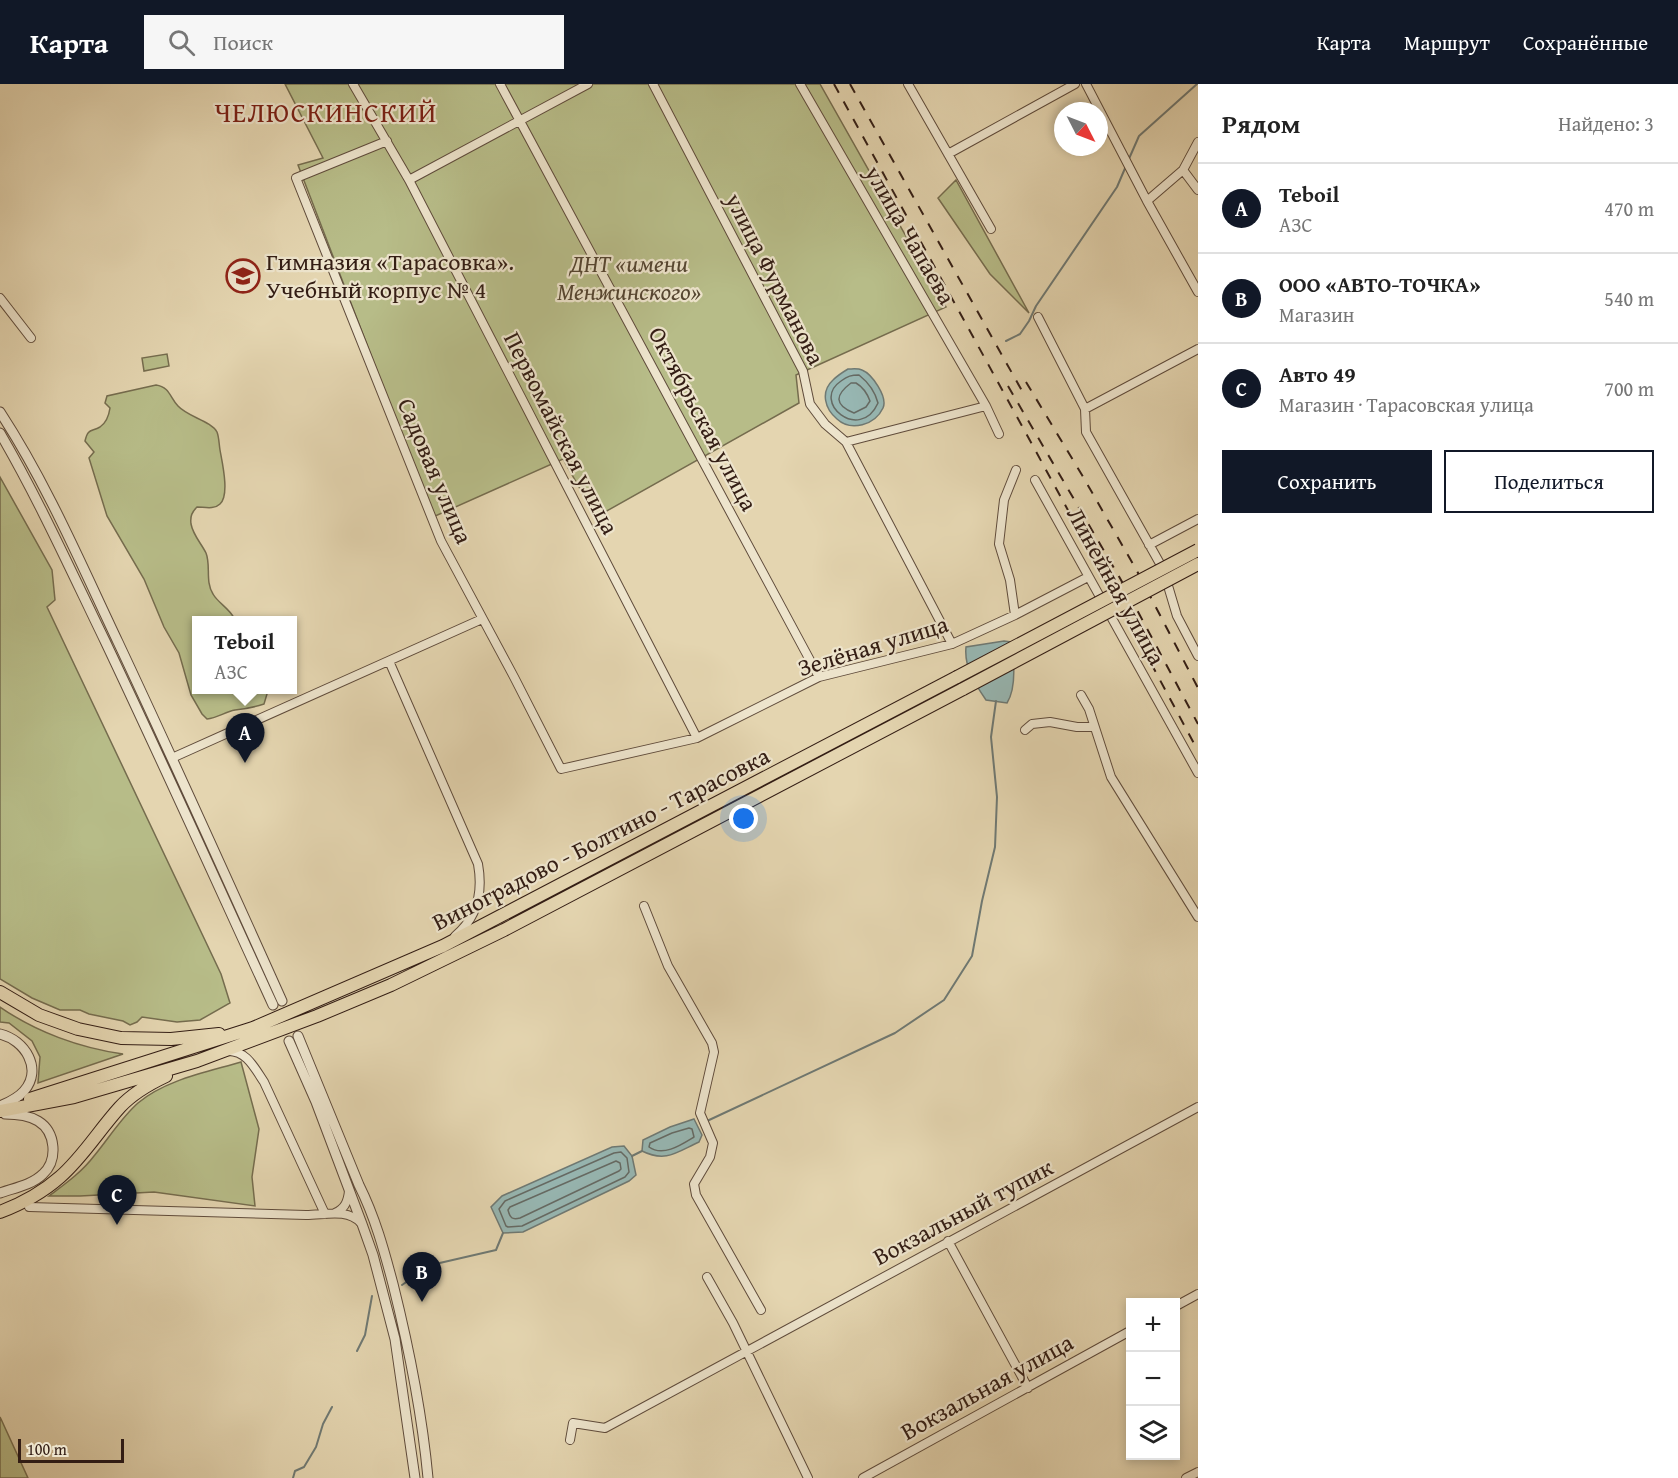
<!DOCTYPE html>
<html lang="ru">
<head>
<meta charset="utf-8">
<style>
  body { margin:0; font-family:"Gentium Book Plus",serif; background:#f6f6f6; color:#222 }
  .controls { position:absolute; right:18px; bottom:18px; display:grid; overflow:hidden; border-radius:0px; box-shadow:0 3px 9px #0003 }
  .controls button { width:54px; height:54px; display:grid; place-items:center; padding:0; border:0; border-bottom:2px solid #e0e0e0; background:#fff; color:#222; font:30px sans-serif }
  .compass { position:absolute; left:1054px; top:18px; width:54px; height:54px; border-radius:50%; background:#fff; box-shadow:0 3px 9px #0003; rotate:132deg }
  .scale { position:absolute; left:18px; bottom:15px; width:106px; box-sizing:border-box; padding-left:6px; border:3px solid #331d14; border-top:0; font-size:16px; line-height:21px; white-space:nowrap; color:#331d14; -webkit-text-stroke:4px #ede4cc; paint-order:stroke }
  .you { position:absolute; left:744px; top:735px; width:21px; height:21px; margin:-15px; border:4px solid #fff; border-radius:50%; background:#1a73e8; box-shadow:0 0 0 9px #1a73e833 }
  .badge { display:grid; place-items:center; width:39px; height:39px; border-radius:50%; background:#111827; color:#fff; font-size:20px; font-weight:700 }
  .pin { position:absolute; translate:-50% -50px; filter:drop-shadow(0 2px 3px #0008) }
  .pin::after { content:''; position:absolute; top:32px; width:21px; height:18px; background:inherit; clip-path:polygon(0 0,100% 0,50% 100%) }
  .popup { position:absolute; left:192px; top:532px; width:105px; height:78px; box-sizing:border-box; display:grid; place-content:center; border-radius:0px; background:#fff; filter:drop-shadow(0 2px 4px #0005); font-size:20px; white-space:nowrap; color:#767676 }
  .popup b { font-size:22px; color:#222 }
  .popup::after { content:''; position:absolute; left:50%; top:100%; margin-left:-12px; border:12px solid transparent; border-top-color:#fff }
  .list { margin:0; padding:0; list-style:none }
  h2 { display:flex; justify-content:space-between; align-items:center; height:78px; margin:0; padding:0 24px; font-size:26px }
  h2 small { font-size:20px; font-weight:400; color:#767676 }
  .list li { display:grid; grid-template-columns:39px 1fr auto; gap:18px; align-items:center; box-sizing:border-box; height:90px; padding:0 24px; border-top:2px solid #e0e0e0 }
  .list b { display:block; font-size:22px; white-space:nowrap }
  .list p { margin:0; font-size:20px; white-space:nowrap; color:#767676 }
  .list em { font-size:20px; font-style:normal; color:#767676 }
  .actions { display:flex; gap:12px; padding:18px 24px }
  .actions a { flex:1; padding:14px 0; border:2px solid #111827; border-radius:0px; text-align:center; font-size:21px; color:#111827 }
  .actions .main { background:#111827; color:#fff }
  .icon { flex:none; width:33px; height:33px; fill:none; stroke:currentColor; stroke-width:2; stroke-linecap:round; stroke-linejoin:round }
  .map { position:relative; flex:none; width:1198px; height:1394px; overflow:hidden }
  header { display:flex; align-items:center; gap:36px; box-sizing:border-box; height:84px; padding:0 30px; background:#111827; color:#fff }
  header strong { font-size:28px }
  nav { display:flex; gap:33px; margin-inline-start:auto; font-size:21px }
  .search { width:420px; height:54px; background:#f6f6f6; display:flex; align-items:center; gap:15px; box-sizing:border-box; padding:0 21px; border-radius:0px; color:#767676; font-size:22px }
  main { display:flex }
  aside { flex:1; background:#fff }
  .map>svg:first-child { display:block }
  .green { fill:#b7bc88; stroke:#756c4e; stroke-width:1.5 }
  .water { fill:#97b7b3; stroke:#6f7973; stroke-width:1.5 }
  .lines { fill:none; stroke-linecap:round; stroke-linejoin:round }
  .shore { stroke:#656a64; stroke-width:1.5 }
  .stream { stroke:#6f7973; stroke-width:2 }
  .minor-casing { stroke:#5f4b3b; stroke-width:10 }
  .tertiary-casing { stroke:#5f4b3b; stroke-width:11 }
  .primary-casing { stroke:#331d14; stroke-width:14 }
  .minor { stroke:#ede4cc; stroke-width:8 }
  .tertiary { stroke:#ede4cc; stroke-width:9 }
  .primary { stroke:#e4d5b0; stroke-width:12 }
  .rail { stroke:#331d14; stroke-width:2; stroke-dasharray:10 10; stroke-linecap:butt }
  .primary-bridge-casing { stroke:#331d14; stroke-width:14; stroke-linecap:butt }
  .primary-bridge { stroke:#e4d5b0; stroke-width:12 }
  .labels { text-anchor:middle; stroke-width:4.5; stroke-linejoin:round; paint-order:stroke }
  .street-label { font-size:24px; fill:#331d14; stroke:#ede4cc }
  .poi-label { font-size:24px; fill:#331d14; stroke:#ede4cc; text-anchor:start }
  .park-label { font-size:24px; font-style:italic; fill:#544531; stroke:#ede4cc }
  .quarter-label { font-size:27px; letter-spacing:1.5px; fill:#7a1f14; stroke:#ede4cc }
</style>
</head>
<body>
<header>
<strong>Карта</strong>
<div class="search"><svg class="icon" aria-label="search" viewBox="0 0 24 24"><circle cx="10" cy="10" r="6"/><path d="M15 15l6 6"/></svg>Поиск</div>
<nav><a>Карта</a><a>Маршрут</a><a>Сохранённые</a></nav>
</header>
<main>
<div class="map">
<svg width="1198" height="1394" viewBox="0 0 1198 1394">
  <rect width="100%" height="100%" fill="#e4d5b0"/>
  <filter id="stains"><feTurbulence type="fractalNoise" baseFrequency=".00333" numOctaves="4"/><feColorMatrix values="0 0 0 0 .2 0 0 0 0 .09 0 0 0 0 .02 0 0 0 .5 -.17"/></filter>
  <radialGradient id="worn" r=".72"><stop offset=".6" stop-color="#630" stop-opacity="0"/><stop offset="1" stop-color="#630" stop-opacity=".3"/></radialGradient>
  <path class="green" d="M285,0h535l126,223 -150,68 3,28 -203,114 -33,-58 -130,58 -135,-352 25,-7z
    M956,96l73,133 -39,-39 -52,-76z
    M167,270l2,12 -25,5 -2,-13z
    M156,301c14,2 14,13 22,21 10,11 33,15 39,26 2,5 2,12 3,18 2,12 10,45 0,54 -6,6 -16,3 -23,3 -5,5 -7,9 -6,17 2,11 10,19 15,29 5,12 -1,29 7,41 5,9 16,14 21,24l-1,2h-36v70h69l1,4 -3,10c-9,3 -19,5 -29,6 -10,2 -18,8 -28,9l-5,-5 -11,-19 -12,-42 -15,-26 -20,-48 -37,-63 -18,-58 5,-6 -9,-11c3,-13 6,-9 15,-14 6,-4 9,-12 10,-19l-5,-5 2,-7z
    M0,393l52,93 3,30 -8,7 174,367 9,29 -30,17 -23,2 -35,-5 -5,5 -7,3 -7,-4 -34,-7 -9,-4h-20l-28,-12 -32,-19z
    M0,923c36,25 80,41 123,47l-85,29 2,-26 -8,-16 -23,-18 -9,-1z
    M241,978l18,67 -7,48 3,29 -101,-14 -74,4h-31c16,-12 33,-24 45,-40 15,-18 27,-38 44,-53 27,-23 69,-31 103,-41z
    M0,1333l1,2 27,59h-28z"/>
  <path class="water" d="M848,285c4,0 10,-1 14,1 10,4 26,27 21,38 -8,17 -32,24 -46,11 -12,-10 -17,-27 -4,-39 4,-4 10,-8 15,-11z
    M1004,557l7,1c3,18 6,45 -4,61l-21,-3c-11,-16 -22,-33 -20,-53z
    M694,1035l8,16 -3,7c-22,10 -33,21 -57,9l1,-11 27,-13z
    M624,1062l8,10 4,19 -7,6 -106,51 -20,1 -12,-26 11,-11 110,-49z"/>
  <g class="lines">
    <path class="shore" d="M859,291c10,8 16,16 19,28 -18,40 -68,-1 -37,-22 7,-5 10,-6 18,-6z
      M851,299h5c7,4 11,10 14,18l-4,6 -12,6c-20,-8 -19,-18 -3,-30z
      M689,1044l3,1 2,8c-13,8 -31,20 -45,10l1,-4 22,-10z
      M621,1068l6,6 2,14 -4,5 -103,49 -14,1 -2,-1 -7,-17 6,-8 109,-48z
      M616,1077l4,2 1,6 -2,2 -99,47c-8,2 -10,0 -12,-8l2,-3z"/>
    <path class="stream" d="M1128,77l11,-25 58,-52
      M1006,257l14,-7 9,-13 7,-15 81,-119 9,-21
      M707,1037l188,-88 49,-33 28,-44 10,-55 13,-54 2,-50 -6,-60 5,-36
      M632,1072l10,-5
      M402,1201l29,-20 65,-15 7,-17
      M357,1267l8,-16 7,-39
      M293,1394l2,-7 9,-4 12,-20 7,-23 9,-17"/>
    <defs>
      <path id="minor" d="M353,0l56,96 288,558
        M500,0l319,593
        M653,0l150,287 7,33 15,20 21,18 106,202
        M800,0l186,322 13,28
        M908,0l83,145
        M1086,0l61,117 51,91
        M387,57l-91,37 145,363 73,136 47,92 136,-31 122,-61 133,-33 63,-29 73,-38
        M948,70l127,-70
        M1183,86l15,20
        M409,96l179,-96
        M1147,117l36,-31 15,-28
        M0,214l31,40
        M1038,233l47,92 1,23 77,137 14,47 21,40
        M1085,325l113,-60
        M846,358l140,-36
        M1035,396l163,293
        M1149,461l49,-26
        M1015,531l-5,-35 -11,-36 5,-44 12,-30
        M389,577l89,203c5,28 0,53 -23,72
        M1081,611l8,14 22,68 87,140
        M1025,646l7,-6 18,-2 27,5h17
        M172,674l310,-139
        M644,822l24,60 44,77 2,9 -14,61 13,30 -3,14 -16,27 2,11 65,115
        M227,967c19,-1 27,16 37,31l61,132
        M29,1123l277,8c19,0 41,-7 55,8
        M335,1129c10,-4 13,-12 14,-22
        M948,1157l80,147
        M707,1193l26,46 75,155
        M1176,1222l22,-12
        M570,1356l3,-17 32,5 593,-321
        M863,1394l267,-147
        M1186,1394l12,-6"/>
      <path id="tertiary" d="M0,328c47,72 81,152 118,230 56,119 110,239 164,359
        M0,349c39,67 71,138 105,208 57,120 112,242 168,364
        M0,950c25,6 43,35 24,57 -7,8 -15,11 -24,15
        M298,952l61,149c16,32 25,65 34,99 16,64 29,129 35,194
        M289,957l27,61 46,122 11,31 22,84 20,139
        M0,1109c14,-5 32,-8 43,-19 15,-14 13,-42 -5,-53 -10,-6 -22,-7 -33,-7"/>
      <path id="primary" d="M0,908l39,23 39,14 43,9 50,1 48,-5
        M30,1015l223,-71 190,-82 514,-269
        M0,1027l74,-14 123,-36 120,-45 74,-31 113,-55 459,-241
        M0,1128c21,-8 43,-20 60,-35 23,-20 39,-47 60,-70 13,-14 29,-23 46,-31"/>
    </defs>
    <use href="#minor" class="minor-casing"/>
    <use href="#tertiary" class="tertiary-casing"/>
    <use href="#primary" class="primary-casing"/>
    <use href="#minor" class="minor"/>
    <use href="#tertiary" class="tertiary"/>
    <use href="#primary" class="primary"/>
    <path class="rail" d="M834,0c122,222 245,444 364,667
      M850,0l176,314
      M1026,298l56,93 55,96 61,117
      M1008,302l113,194 77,144"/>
    <defs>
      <path id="primary-bridge" d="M957,593l241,-127
        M963,605l235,-125"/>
    </defs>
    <use href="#primary-bridge" class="primary-bridge-casing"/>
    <use href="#primary-bridge" class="primary-bridge"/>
  </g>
  <defs>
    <symbol id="school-ring" viewBox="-11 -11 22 22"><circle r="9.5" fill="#ede4cc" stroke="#8f2418" stroke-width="1.5"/><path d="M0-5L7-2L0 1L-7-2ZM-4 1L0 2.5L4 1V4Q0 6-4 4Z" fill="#8f2418"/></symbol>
  </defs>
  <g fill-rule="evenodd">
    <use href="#school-ring" x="224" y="173" width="38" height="38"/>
  </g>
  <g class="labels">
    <g class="street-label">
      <text transform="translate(910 151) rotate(60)" y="8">улица Чапаева</text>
      <text transform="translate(775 195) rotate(63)" y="8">улица Фурманова</text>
      <text transform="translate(703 335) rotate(62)" y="8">Октябрьская улица</text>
      <text transform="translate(561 349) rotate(63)" y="8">Первомайская улица</text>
      <text transform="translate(435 387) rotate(67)" y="8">Садовая улица</text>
      <text transform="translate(1116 502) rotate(61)" y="8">Линейная улица</text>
      <text transform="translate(873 562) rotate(-17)" y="8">Зелёная улица</text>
      <text transform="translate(601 755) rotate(-27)" y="8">Виноградово - Болтино - Тарасовка</text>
      <text transform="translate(963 1128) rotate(-28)" y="8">Вокзальный тупик</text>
      <text transform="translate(987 1303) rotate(-29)" y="8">Вокзальная улица</text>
    </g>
    <g class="poi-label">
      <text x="266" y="186">Гимназия «Тарасовка».<tspan x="266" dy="28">Учебный корпус № 4</tspan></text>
    </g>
    <g class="park-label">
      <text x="629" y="188">ДНТ «имени<tspan x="629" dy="28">Менжинского»</tspan></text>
    </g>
    <g class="quarter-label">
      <text x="326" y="38">ЧЕЛЮСКИНСКИЙ</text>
    </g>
  </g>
  <rect width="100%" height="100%" filter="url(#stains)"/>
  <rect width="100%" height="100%" fill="url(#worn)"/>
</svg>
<div class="controls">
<button>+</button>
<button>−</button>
<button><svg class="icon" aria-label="layers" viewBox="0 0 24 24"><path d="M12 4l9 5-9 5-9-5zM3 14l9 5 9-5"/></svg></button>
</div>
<svg class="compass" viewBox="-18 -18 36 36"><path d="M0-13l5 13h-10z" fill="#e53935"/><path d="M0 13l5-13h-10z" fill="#767676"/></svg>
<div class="scale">100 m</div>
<div class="you"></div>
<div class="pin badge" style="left:245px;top:679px">A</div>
<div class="popup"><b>Teboil</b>АЗС</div>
<div class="pin badge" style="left:422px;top:1218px">B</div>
<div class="pin badge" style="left:117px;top:1141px">C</div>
</div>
<aside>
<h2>Рядом<small>Найдено: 3</small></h2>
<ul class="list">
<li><span class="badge">A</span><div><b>Teboil</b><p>АЗС</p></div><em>470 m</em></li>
<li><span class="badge">B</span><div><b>ООО «АВТО-ТОЧКА»</b><p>Магазин</p></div><em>540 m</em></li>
<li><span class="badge">C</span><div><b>Авто 49</b><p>Магазин · Тарасовская улица</p></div><em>700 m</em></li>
</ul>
<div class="actions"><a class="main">Сохранить</a><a>Поделиться</a></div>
</aside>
</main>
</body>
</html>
